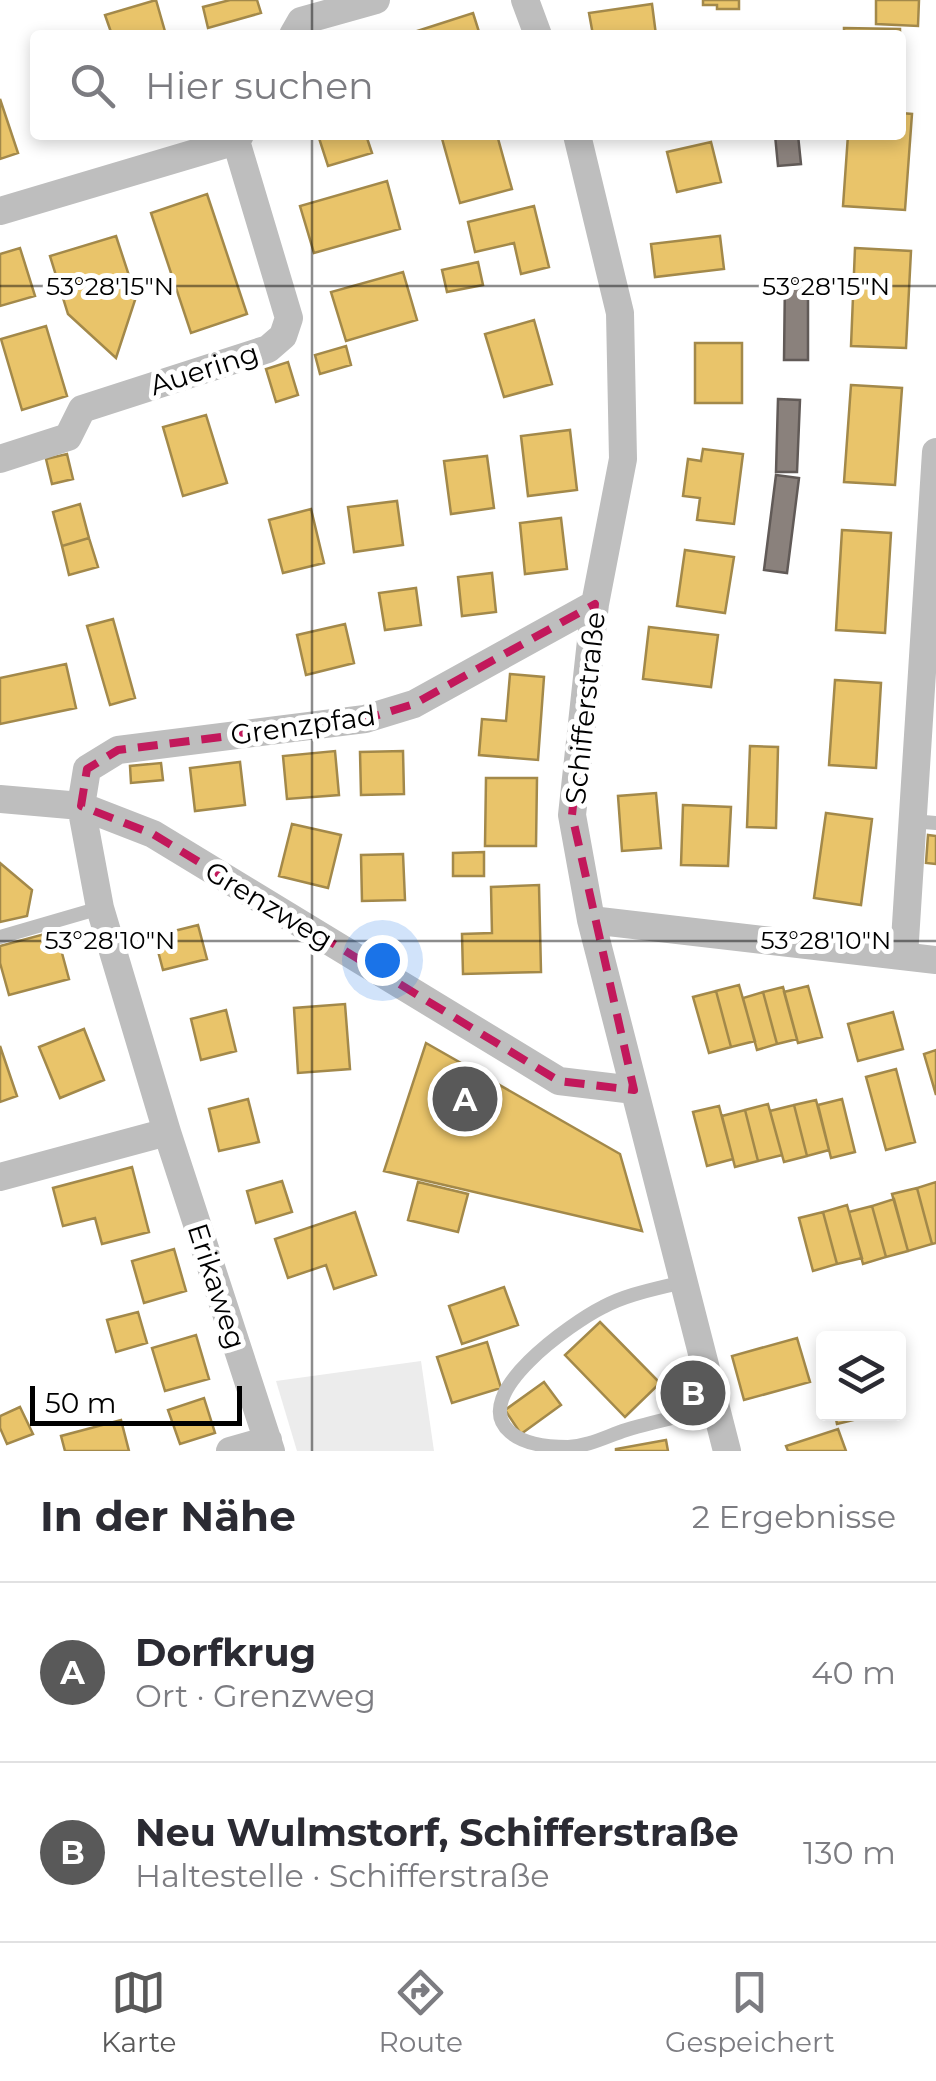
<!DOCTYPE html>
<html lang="de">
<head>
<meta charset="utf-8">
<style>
  body { margin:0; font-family:Montserrat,sans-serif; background:#f7f7f7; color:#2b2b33 }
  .controls { position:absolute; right:30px; bottom:30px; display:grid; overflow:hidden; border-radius:10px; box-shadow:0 5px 15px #0003 }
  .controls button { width:90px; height:90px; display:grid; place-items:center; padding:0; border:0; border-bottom:2px solid #e1e1e2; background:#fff; color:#2b2b33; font:50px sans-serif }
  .scale { position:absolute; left:30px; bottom:25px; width:212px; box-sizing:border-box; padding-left:10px; border:5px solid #000; border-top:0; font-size:28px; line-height:35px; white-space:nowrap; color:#000; -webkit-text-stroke:8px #fff; paint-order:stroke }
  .you { position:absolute; left:382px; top:960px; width:35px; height:35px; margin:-25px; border:8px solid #fff; border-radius:50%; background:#1a73e8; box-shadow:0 0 0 15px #1a73e833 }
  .badge { display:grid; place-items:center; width:65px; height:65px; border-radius:50%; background:#595959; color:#fff; font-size:32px; font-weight:700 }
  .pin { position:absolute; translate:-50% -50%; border:5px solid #fff; box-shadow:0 2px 10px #0006 }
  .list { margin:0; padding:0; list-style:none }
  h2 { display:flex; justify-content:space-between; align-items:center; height:130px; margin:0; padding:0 40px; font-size:42px }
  h2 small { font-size:32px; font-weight:400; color:#7c7c81 }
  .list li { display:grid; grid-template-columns:65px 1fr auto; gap:30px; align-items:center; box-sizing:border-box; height:180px; padding:0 40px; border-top:2px solid #e1e1e2 }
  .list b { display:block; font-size:38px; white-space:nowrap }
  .list p { margin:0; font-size:32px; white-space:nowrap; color:#7c7c81 }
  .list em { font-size:32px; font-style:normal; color:#7c7c81 }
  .icon { flex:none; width:55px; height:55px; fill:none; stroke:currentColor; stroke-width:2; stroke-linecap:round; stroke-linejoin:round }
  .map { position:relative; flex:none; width:936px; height:1451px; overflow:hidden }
  .search { position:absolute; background:#fff; box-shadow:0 5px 15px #0003; left:30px; right:30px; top:30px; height:110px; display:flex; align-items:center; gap:25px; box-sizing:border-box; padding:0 35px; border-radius:10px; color:#7c7c81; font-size:38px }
  .sheet { height:490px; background:#fff }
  nav { display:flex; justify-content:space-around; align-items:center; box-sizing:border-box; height:140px; border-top:2px solid #e1e1e2; background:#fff; font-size:28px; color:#7c7c81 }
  nav a { display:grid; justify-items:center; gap:5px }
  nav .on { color:#595959 }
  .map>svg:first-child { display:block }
  .green { fill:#ececec }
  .homes { fill:#e9c46a; stroke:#a3894a; stroke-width:2.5 }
  .industry { fill:#8a817c; stroke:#615a57; stroke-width:2.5 }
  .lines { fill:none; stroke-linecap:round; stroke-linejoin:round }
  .service { stroke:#bebebe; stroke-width:14 }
  .minor { stroke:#bebebe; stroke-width:28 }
  .marked { fill:none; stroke:#c2185b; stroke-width:8; stroke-dasharray:20 12; stroke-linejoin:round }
  .ticks { fill:none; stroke:#000; stroke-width:2.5; stroke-opacity:0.45 }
  .labels { text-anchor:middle; stroke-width:10; stroke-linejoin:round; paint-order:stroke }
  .street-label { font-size:28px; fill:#000; stroke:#fff }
  .ticks-label { font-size:25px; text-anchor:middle; fill:#000; stroke:#fff; stroke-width:10; stroke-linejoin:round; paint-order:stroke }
</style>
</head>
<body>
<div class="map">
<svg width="936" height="1451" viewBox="0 0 936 1451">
  <rect width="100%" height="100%" fill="#fff"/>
  <path class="green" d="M421,1361l13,90h-137l-21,-70z"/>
  <path class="homes" d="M156,0l10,35h-54l-7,-20z
    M230,0h27l4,13 -53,15 -5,-21z
    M703,0h36v9h-22v-4h-14z
    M876,0h43l-1,26 -42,-2z
    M652,4l4,31h-63l-4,-22z
    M473,13l7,22h-72v-1z
    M844,28l56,1v6h-56z
    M0,99l18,54 -18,6z
    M901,113l11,1 -7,96 -62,-4 5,-71h53z
    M318,135h48l6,18 -44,13z
    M441,135h56l15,54 -52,14z
    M711,142l10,40 -44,10 -10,-40z
    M387,181l13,48 -86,24 -14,-47z
    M207,194l40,120 -56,19 -40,-120z
    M534,206l15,61 -28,7 -7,-31 -39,9 -7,-30z
    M116,236l20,61 -20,61 -48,-44 -18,-58z
    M720,236l4,33 -69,8 -4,-33z
    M20,248l15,48 -35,10v-52z
    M855,248l56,3 -5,97 -55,-2z
    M478,262l5,23 -36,7 -5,-22z
    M403,272l14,48 -71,21 -15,-49z
    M534,320l18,64 -48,13 -19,-63z
    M46,326l21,70 -45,14 -21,-71z
    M695,343h47v60h-47z
    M346,346l5,19 -31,9 -5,-19z
    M288,362l10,33 -22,7 -10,-33z
    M851,385l51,3 -7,97 -51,-3z
    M206,415l21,68 -44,13 -20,-69z
    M570,430l7,60 -49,6 -7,-60z
    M703,449l40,5 -9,70 -37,-4 3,-22 -17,-2 5,-37 13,2z
    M67,454l6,25 -21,5 -6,-25z
    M487,456l7,52 -43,6 -7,-53z
    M397,501l6,44 -49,7 -6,-45z
    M80,504l9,34 -27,8 -9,-34z
    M311,509l13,54 -41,10 -14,-53z
    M561,518l6,51 -42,5 -5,-51z
    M842,530l49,3 -6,100 -49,-3z
    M89,538l9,29 -29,8 -7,-29z
    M685,550l49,7 -9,56 -48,-7z
    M492,573l4,39 -34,4 -4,-39z
    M416,588l5,37 -36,5 -6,-37z
    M113,619l22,79 -25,7 -23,-79z
    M345,624l9,39 -48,12 -9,-40z
    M649,627l69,8 -7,52 -68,-8z
    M66,664l10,44 -76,16v-46z
    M510,674l34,3 -6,83 -59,-5 3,-36 24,2z
    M835,680l46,3 -5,85 -47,-3z
    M750,746l28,1 -2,81 -29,-1z
    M335,751l4,44 -52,4 -4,-43z
    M403,751l1,43 -43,1 -1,-43z
    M240,762l5,43 -50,6 -5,-43z
    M161,763l2,17 -32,3 -1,-17z
    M486,778h51l-1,68h-51z
    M656,793l5,55 -39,3 -4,-55z
    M683,805l48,2 -3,59 -47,-1z
    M826,813l46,6 -11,86 -47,-7z
    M292,824l49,11 -13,53 -49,-12z
    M928,835l8,1v28l-10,-1z
    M484,852v24h-31v-23z
    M403,854l2,46 -43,1 -1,-46z
    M0,863l32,27 -5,26 -27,6z
    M539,885l2,87 -78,2 -1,-40 30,-1 -1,-46z
    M198,925l9,34 -44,11 -9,-34z
    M56,931l13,48 -60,16 -9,-32v-17z
    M739,985l16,56 -24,6 -15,-56z
    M808,986l14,51 -24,6 -14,-51z
    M783,987l14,52 -20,5 -14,-52z
    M716,991l15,56 -22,6 -16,-56z
    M763,992l14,52 -20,6 -14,-52z
    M345,1004l5,65 -52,4 -4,-65z
    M226,1010l10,41 -35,9 -10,-41z
    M893,1012l10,37 -45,12 -10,-37z
    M84,1029l20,51 -44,18 -21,-51z
    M426,1043l194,111 22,77 -258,-60z
    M0,1046l17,50 -17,6z
    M936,1050v45l-12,-41z
    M896,1069l19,73 -29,8 -20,-73z
    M248,1099l11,43 -40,9 -10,-42z
    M842,1099l13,53 -24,6 -13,-53z
    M816,1100l13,50 -22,6 -13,-51z
    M768,1104l14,51 -24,6 -13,-51z
    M794,1105l13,51 -23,6 -14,-51z
    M719,1106l14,53 -26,7 -14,-54z
    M745,1110l13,51 -23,6 -13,-51z
    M132,1167l17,65 -47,12 -7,-26 -32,8 -10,-38z
    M282,1181l10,31 -36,11 -9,-32z
    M418,1182l50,12 -10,38 -50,-12z
    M936,1182v61l-4,1 -15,-56z
    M917,1188l15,56 -24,7 -16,-57z
    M894,1199l14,52 -22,6 -14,-51z
    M847,1205l15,53 -25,6 -14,-52z
    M872,1206l14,51 -23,7 -14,-52z
    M355,1212l21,63 -42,14 -8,-24 -38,13 -13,-39z
    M823,1212l14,52 -24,7 -14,-53z
    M174,1249l12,42 -42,12 -12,-42z
    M504,1287l14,38 -56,19 -13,-38z
    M138,1312l9,31 -31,9 -9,-32z
    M600,1322l60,61 -35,34 -60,-62z
    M196,1335l13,44 -44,12 -13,-43z
    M797,1338l13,44 -66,18 -12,-44z
    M487,1342l14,46 -49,15 -15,-46z
    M544,1382l17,23 -40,29 -16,-24z
    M204,1398l11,35 -35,11 -12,-34z
    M20,1407l13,27 -26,10 -7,-16v-12z
    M835,1414h43l-41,10z
    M121,1420l8,31h-64l-4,-15z
    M838,1429l8,22h-58l-2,-5z
    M666,1440l2,11h-52v-2z"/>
  <path class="industry" d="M775,135h23l3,29 -23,2z
    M785,278h23v82h-24z
    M778,399l22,1 -3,72h-21z
    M776,475l23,3 -12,95 -23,-3z"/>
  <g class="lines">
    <path class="service" d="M912,821l24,2
      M0,937l100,-29
      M683,1282c-27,7 -56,12 -80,25 -30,15 -136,88 -93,125 15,13 39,15 58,15 21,-1 39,-11 58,-17 30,-9 60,-15 89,-22"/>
    <path class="minor" d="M525,0l13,35
      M293,35l8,-14 75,-21
      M577,135l43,178 3,146 -28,145 -23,211 19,105 136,531
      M0,211l236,-70
      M0,459l68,-22 14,-28 186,-60 15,-13 6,-18 -53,-177 4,-6
      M0,799l81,7 72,28 406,247 75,9
      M591,920l345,40
      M904,956l32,-504
      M0,1177l167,-45
      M230,1451l38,-11
      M271,1451l-104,-319 -67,-224 -19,-102 6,-37 31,-19 247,-31 49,-15 181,-100"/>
  </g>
  <path class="marked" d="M595,604l-23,211 62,275 -75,-9 -406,-247 -72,-28 6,-37 31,-19 247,-31 49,-15z"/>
  <path class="ticks" d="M312,0v35M312,135v1316M0,286h936M0,941h936"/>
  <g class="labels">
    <g class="street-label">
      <text transform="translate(204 369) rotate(-18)" y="10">Auering</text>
      <text transform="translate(585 708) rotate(-84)" y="10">Schifferstraße</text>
      <text transform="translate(303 725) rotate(-8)" y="10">Grenzpfad</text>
      <text transform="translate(269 905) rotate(31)" y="10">Grenzweg</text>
      <text transform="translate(217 1286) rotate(72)" y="10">Erikaweg</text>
    </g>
  </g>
  <g class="ticks-label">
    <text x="110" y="295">53°28'15"N</text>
    <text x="826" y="295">53°28'15"N</text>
    <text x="110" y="949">53°28'10"N</text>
    <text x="826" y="949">53°28'10"N</text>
  </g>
</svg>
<div class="controls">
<button><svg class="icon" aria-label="layers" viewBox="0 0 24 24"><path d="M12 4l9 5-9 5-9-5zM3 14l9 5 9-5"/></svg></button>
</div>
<div class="scale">50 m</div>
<div class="you"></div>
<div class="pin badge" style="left:465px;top:1099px">A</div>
<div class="pin badge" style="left:693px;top:1393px">B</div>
<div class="search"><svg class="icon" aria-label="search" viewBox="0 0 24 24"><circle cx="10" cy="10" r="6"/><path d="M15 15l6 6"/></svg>Hier suchen</div>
</div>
<section class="sheet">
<h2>In der Nähe<small>2 Ergebnisse</small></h2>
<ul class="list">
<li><span class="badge">A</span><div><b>Dorfkrug</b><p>Ort · Grenzweg</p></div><em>40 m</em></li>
<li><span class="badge">B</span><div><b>Neu Wulmstorf, Schifferstraße</b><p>Haltestelle · Schifferstraße</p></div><em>130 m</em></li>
</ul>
</section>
<nav>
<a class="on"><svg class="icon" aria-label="map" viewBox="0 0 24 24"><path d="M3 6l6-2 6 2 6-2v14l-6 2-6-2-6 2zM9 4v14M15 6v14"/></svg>Karte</a>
<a><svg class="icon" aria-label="directions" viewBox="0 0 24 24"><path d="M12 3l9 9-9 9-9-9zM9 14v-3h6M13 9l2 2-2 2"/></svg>Route</a>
<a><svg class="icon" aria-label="saved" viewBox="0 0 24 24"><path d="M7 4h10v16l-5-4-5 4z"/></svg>Gespeichert</a>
</nav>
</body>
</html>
